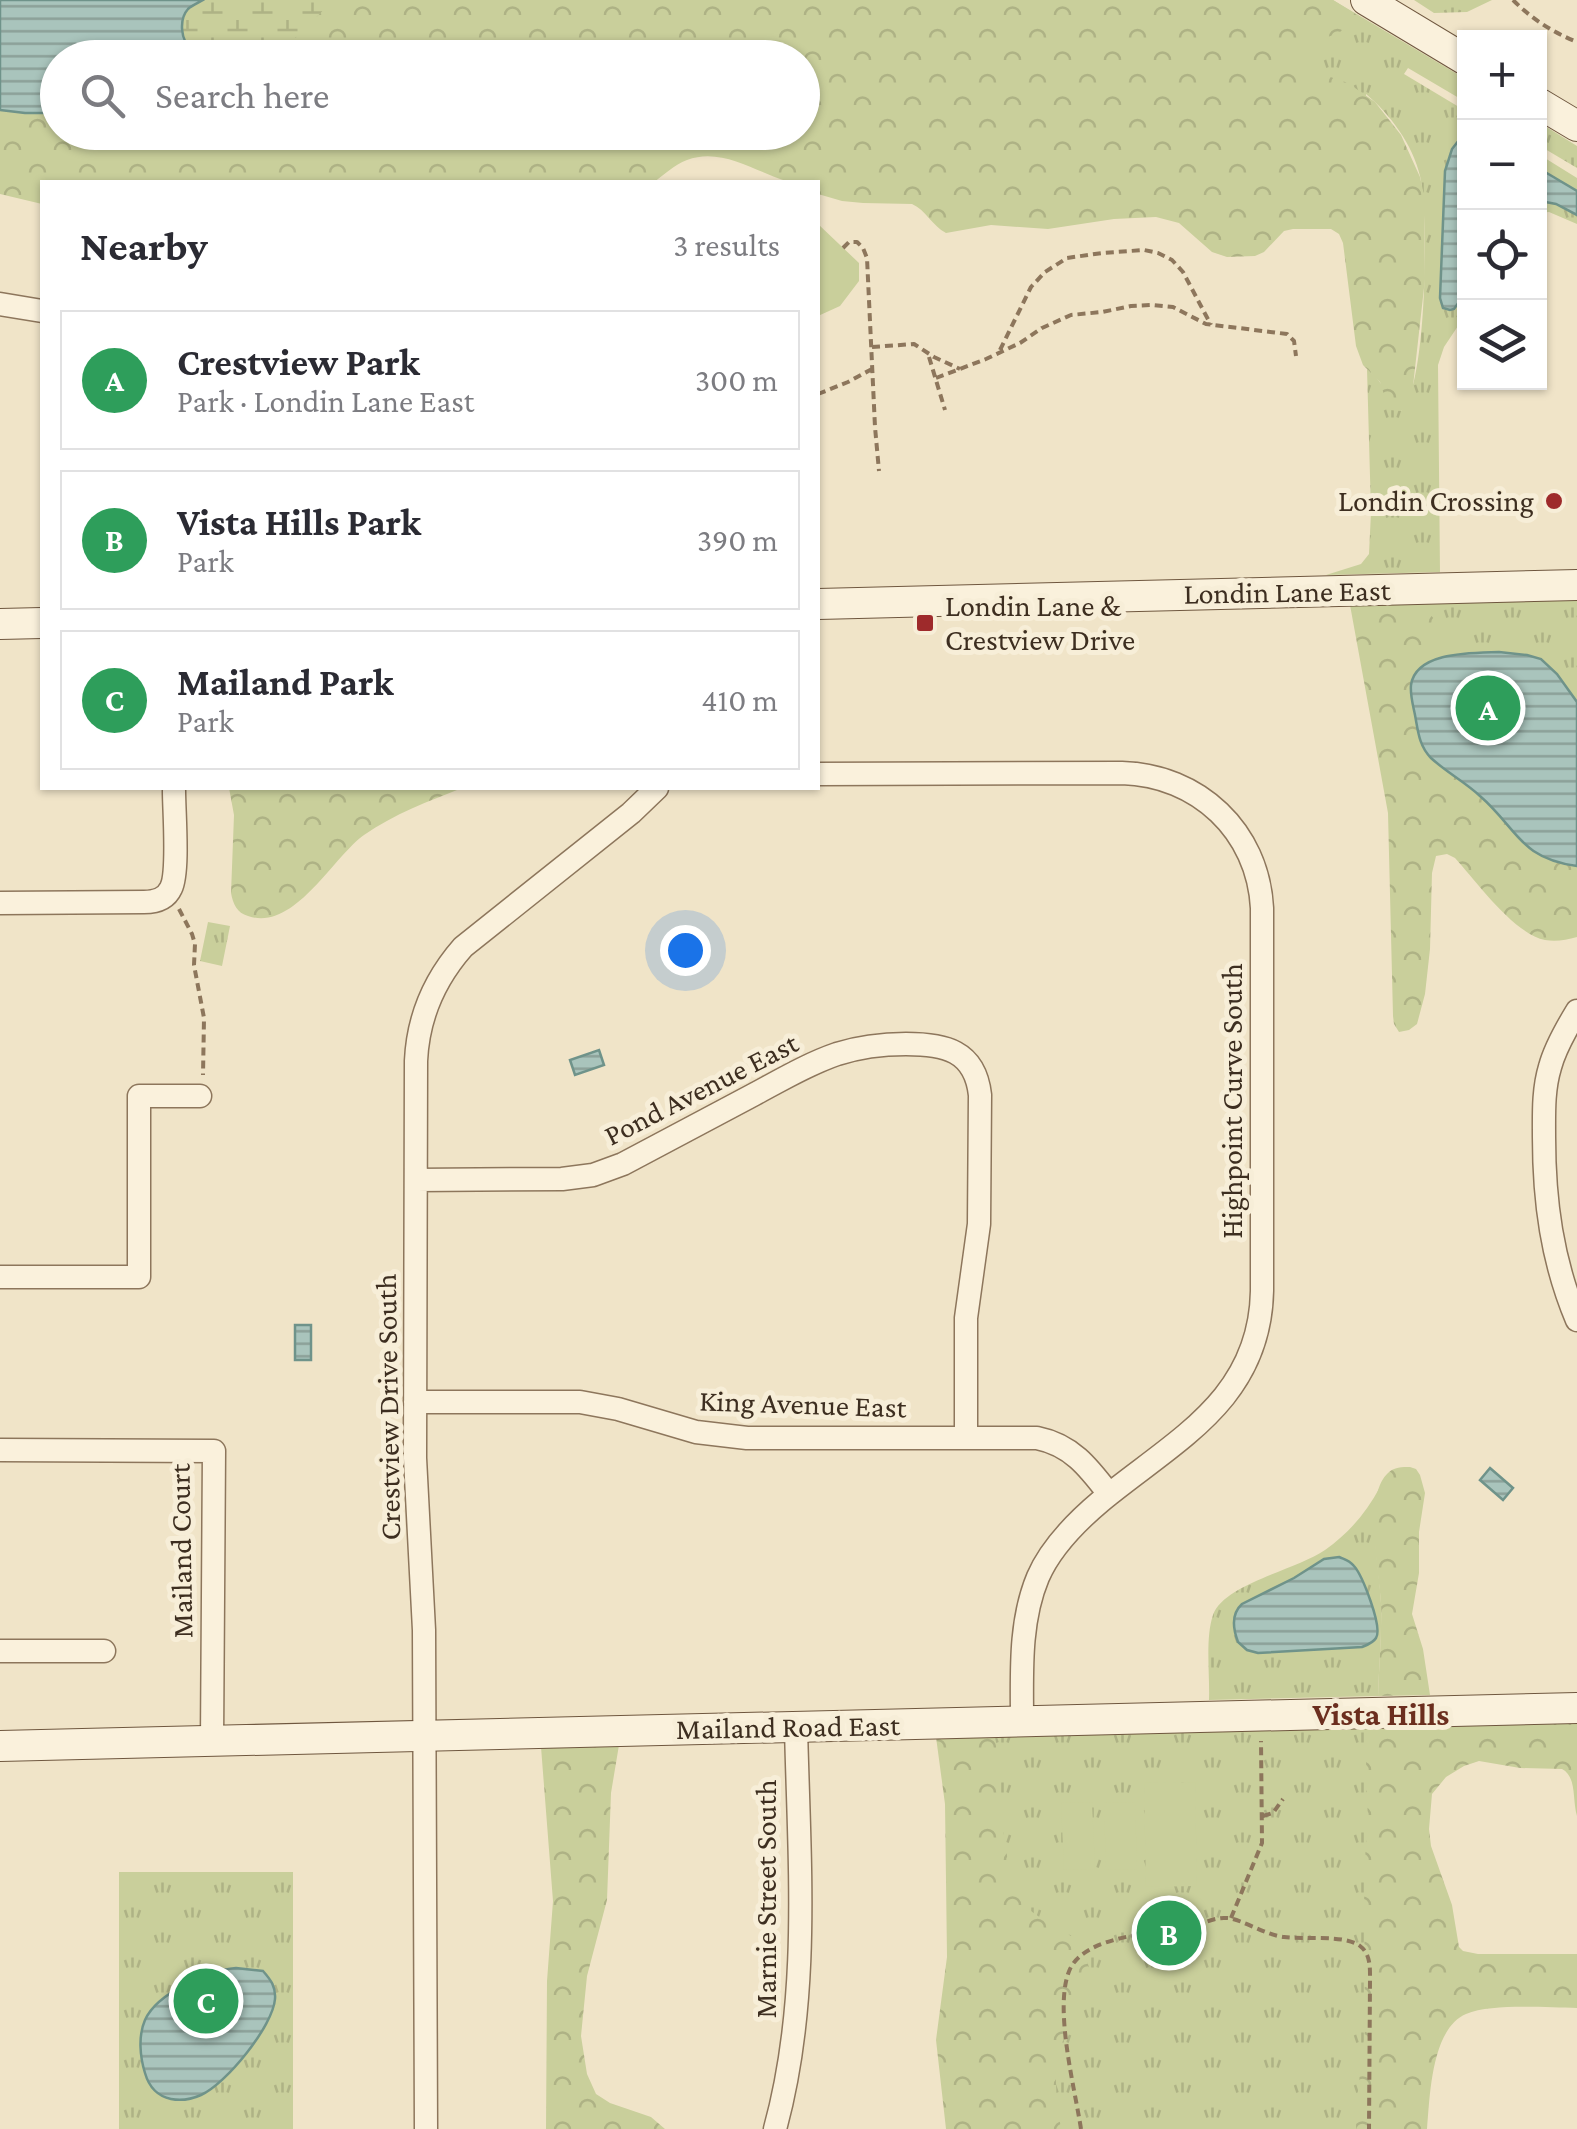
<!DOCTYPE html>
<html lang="en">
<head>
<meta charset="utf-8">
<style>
  body { margin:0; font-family:"Crimson Pro",serif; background:#f7f7f7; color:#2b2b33 }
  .controls { position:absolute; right:30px; top:30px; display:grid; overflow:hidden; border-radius:0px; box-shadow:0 2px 8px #0004 }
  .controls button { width:90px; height:90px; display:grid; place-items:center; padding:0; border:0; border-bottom:2px solid #e1e1e2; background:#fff; color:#2b2b33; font:50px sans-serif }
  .you { position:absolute; left:685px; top:950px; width:35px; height:35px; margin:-25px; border:8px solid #fff; border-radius:50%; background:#1a73e8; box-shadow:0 0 0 15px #1a73e833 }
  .badge { display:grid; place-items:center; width:65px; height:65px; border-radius:50%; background:#1a73e8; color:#fff; font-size:32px; font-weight:700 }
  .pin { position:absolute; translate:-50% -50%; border:5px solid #fff; box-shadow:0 2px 10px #0006 }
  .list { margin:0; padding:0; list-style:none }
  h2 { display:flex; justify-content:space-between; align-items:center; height:130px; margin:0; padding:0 40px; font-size:42px }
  h2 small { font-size:32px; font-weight:400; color:#7c7c81 }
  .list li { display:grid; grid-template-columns:65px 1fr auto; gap:30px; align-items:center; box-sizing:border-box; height:140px; margin:0 20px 20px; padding:0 20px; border:2px solid #e1e1e2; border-radius:0px }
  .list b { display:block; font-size:38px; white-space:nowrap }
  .list p { margin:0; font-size:32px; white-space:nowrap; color:#7c7c81 }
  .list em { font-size:32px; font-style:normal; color:#7c7c81 }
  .icon { flex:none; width:55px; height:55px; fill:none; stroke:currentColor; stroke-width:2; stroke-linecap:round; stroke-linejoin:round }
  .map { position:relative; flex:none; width:1577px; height:2129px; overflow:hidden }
  .search { position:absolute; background:#fff; box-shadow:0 2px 8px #0004; left:40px; top:40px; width:780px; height:110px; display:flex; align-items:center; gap:25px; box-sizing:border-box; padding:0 35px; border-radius:55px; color:#7c7c81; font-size:38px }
  .panel { position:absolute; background:#fff; box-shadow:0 2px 8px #0004; left:40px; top:180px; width:780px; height:610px; border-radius:0px }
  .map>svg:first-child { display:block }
  .grass { fill:url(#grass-tufts); fill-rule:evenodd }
  .forest { fill:url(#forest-crowns) }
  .wetland { fill:url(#wetland-marsh) }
  .pitch { fill:#c9cf9b }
  .water { fill:url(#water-rules); stroke:#6f938a; stroke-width:2.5 }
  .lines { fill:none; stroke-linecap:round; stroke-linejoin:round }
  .street-casing { stroke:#8d765c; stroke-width:25 }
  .secondary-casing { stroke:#6f573f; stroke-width:32 }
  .path { stroke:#8d765c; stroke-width:4; stroke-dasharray:8 5; stroke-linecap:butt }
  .street { stroke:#faf1dc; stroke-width:22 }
  .secondary { stroke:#faf1dc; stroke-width:30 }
  .poi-dot { fill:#9e2a2b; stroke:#f7eed8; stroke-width:4 }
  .labels { text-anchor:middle; stroke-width:10; stroke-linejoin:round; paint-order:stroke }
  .poi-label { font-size:30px; fill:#3d2e20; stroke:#f7eed8; text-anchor:end }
  .street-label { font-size:30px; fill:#3d2e20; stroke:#f7eed8 }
  .neighbourhood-label { font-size:32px; font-weight:bold; fill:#6b2e1e; stroke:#f7eed8 }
</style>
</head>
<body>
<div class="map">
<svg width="1577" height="2129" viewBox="0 0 1577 2129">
  <defs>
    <pattern id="grass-tufts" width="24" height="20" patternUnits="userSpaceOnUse" patternTransform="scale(2.5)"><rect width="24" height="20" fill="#c9cf9b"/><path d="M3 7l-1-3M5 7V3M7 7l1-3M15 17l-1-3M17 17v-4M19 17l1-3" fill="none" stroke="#aeb285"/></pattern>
    <pattern id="forest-crowns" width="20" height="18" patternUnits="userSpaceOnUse" patternTransform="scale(2.5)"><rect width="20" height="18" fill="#c9cf9b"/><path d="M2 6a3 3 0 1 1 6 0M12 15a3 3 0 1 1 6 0" fill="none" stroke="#aeb285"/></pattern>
    <pattern id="wetland-marsh" width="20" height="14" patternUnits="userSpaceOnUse" patternTransform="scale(2.5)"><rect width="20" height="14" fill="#c9cf9b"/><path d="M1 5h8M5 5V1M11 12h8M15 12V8" fill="none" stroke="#aeb285"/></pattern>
    <pattern id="water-rules" width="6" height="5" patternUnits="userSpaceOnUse" patternTransform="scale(2.5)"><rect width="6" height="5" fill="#a9c4bc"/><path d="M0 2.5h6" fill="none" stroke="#8ba098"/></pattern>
  </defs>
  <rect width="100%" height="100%" fill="#f0e4c8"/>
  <path class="grass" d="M0,0h1333l131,78v23l-56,-33 -4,6 60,36v207l-20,30 -6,18 2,207 -114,3 35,-11 8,-10 2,-42 -4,-143 9,8 25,34c26,-21 28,-198 19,-235 -7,-31 -30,-62 -54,-82l-1,42 -1365,12zM58,58h744v74h-744z
    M1414,0h78l-25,12 -33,1z
    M1540,123l37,23v22l-37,-22z
    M1540,155l37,23v46l-28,-12 -9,1z
    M1577,599v335l-177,-122 -1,-208z
    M208,922l22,4 -8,40 -22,-5z
    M1380,1487c-11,38 -1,77 1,116 1,31 -2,62 -3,93l-169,4c1,-24 -4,-62 4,-85 11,-31 83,-45 112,-65 24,-17 41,-37 55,-63z
    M1381,1727l8,402h-436l-1,-393z
    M119,1872h174v257h-174z"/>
  <path class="forest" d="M334,0h999l24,15 -18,18 -31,11 -4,4 -1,12 7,10 38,13 27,19 26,33 19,42 4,18 1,84 -13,116 -5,12 -6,4 -12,-1 -9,-28 -17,-17 -7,-19 -13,-103 -4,-9 -8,-5h-38l-9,2 -20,21 -9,4 -28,1 -15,-5 -33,-29 -23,-6 -42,2 -66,10 -57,-4 -45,8c-14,-7 -20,-23 -34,-29l-49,-1 -21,-2 -24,-7v-12c-11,0 -22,2 -32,-1 -32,-10 -65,-34 -99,-21 -13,5 -23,15 -33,22h-612v22l-42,-10v-84l25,3h32l1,19h744v-74l-527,-1z
    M1419,603l21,22 13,30 -11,3 -30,40 11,49 72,63 19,26 45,27 18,3v71c-11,3 -21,5 -32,3 -31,-6 -69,-59 -90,-82l-8,-4 -11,2 -4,17 -2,76 -5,45 -8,30 -8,6 -10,2 -5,-8 -1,-8 -5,-203 -38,-208z
    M229,788h233c-33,13 -68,26 -98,47 -32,23 -70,97 -116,81 -11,-3 -15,-12 -17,-23l3,-78z
    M1410,1467l6,2 4,6 5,18 -6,39v41l-7,41 11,35 7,46 -52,1c1,-31 4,-62 3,-94 -2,-31 -18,-106 7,-129 6,-6 14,-6 22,-6z
    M1577,1722v94c-5,-17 0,-39 -15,-47l-42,-1 -41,-7 -15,5 -18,11 -14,17 -3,35 2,17 21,59 7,42 4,4 15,3h99v54c-30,0 -84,-5 -111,6 -35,15 -36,83 -39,115h-71l1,-30 8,-68 -1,-162 4,-45 -3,-97z
    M995,1735c4,37 7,138 26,165 17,26 57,26 66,60 10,32 -21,63 -28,93 -6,25 -2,51 2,76h-115l-10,-89 11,-83 -2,-153 -9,-67z
    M619,1745l-8,48 -4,107 -20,76 -6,60 6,38 9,20 14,9 41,14 14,12h-119l1,-148 6,-80 -12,-154z"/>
  <path class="wetland" d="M203,0h131l-59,57c-26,0 -87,9 -93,-26 -2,-17 8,-24 21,-31z"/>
  <path class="pitch" d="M818,224l41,39v18l-19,25 -22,10z
    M1195,1782l2,104 -51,1 -2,-104z
    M1092,1802l3,67 -31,1 -3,-67z
    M1135,1802l2,67 -31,1 -2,-67z"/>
  <path class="water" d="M0,0h203c-3,2 -12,6 -15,9 -9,10 -8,32 4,40 6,4 18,6 25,8l-159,1 -1,55h-32l-25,-3z
    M1464,138v157l-10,14 -4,1 -7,-2 -3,-10 5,-127 7,-22 7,-9z
    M1540,169l37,22v24l-21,-11 -16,-3z
    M1499,652l28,3 14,4 16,15 20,28v164c-58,-8 -59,-37 -97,-70 -15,-14 -34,-24 -49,-38 -12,-12 -13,-27 -16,-43 -2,-10 -5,-20 -4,-30 5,-34 63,-32 88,-33z
    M599,1050l5,15 -29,10 -5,-15z
    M295,1325h16v35h-16z
    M1490,1468l23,20 -10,12 -23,-20z
    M1339,1557c7,3 10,3 15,9 8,9 29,61 22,72 -3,5 -9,7 -14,9l-104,6 -11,-3 -9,-8c-5,-13 -7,-28 4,-38l52,-26 30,-19z
    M236,1968l27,3c8,9 13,16 12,28 -2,27 -49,85 -74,96 -9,4 -20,6 -30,4 -14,-3 -22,-12 -26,-26 -5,-16 -7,-37 0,-53 12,-27 64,-50 91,-52z"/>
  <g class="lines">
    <defs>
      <path id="street" d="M0,304l42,7
        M818,774l304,-1c76,2 136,58 140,135v383c-2,109 -87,149 -161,210 -25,21 -50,46 -63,76 -19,45 -16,97 -16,144
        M0,903l144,-1c12,0 22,-3 27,-14 8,-16 3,-76 3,-97
        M1577,1011c-11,18 -22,37 -27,56 -7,23 -6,47 -6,70 0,64 8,124 33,183
        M416,1180l146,-1 31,-4 30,-11c43,-23 87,-46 130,-69 28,-15 55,-31 84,-41 22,-7 46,-10 69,-10 38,0 69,6 74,51l-1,129 -13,94v120
        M0,1277h139v-181h61
        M415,1402h165l38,7 78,23 51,6h290c35,7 52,30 72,56
        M0,1450l214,1 -2,290
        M0,1651h104
        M426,2129l-2,-499 -9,-172 1,-397c2,-44 18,-81 47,-114l168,-134 26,-25
        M775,2129c36,-131 24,-268 21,-402"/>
      <path id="secondary" d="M1366,0l98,59
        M1540,104l37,22
        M818,604l759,-19
        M0,624l42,-1
        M0,1746l1577,-38"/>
    </defs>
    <use href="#street" class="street-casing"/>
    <use href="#secondary" class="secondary-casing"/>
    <path class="path" d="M1513,0c19,19 39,32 64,42
      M843,248l6,-6h8l6,6 4,10 8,169 4,44
      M872,347l42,-3 20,13 26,12
      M1000,350l31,-63 14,-15 22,-14 35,-5 42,-3 14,3 14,7 11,12 28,53
      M929,357l16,53
      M936,378l50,-19 34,-16 22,-15 29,-13 31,-3 29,-6 21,-1 21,2 33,17 81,10 7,7 2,15
      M818,394l30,-12 24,-13
      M179,909l13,25 3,10 -1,21 10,53 -1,57
      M1263,1816l10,-3 10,-14
      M1231,1918l31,-75 -1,-102
      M1081,2129c-6,-40 -28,-123 -11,-160 16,-34 87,-36 119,-42 12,-2 25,-10 37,-9 14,0 39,17 58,19 20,3 60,-3 76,9 11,8 10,23 10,35l-1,148"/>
    <use href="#street" class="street"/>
    <use href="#secondary" class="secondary"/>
  </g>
  <g class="poi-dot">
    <circle cx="1554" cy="501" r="10"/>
    <rect x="915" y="613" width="20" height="20" rx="5"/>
  </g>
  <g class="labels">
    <g class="poi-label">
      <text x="1534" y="511">Londin Crossing</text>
      <text x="945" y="616" text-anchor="start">Londin Lane &amp;<tspan x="945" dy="34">Crestview Drive</tspan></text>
    </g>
    <g class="street-label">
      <text transform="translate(1287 592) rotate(-1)" y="10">Londin Lane East</text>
      <text transform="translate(701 1089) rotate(-27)" y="10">Pond Avenue East</text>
      <text transform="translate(1232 1101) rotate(-90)" y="10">Highpoint Curve South</text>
      <text transform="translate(803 1404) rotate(2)" y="10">King Avenue East</text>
      <text transform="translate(388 1407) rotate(-91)" y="10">Crestview Drive South</text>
      <text transform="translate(181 1551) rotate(-91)" y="10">Mailand Court</text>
      <text transform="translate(788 1727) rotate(-1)" y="10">Mailand Road East</text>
      <text transform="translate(766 1899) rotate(-90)" y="10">Marnie Street South</text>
    </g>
    <g class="neighbourhood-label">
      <text x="1381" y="1725">Vista Hills</text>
    </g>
  </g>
</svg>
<div class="controls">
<button>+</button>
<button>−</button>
<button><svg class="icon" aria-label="locate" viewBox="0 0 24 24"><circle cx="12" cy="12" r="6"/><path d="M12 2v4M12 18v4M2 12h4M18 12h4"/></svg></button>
<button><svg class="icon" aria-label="layers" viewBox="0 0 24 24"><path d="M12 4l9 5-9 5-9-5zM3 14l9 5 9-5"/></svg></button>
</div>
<div class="you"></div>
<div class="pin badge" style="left:1488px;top:708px;background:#2e9e5b">A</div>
<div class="pin badge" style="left:1169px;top:1933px;background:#2e9e5b">B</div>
<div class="pin badge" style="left:206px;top:2001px;background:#2e9e5b">C</div>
<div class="search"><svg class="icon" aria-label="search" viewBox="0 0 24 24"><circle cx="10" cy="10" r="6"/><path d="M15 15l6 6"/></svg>Search here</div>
<section class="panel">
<h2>Nearby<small>3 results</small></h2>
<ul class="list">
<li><span class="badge" style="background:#2e9e5b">A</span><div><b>Crestview Park</b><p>Park · Londin Lane East</p></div><em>300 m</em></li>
<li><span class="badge" style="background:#2e9e5b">B</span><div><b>Vista Hills Park</b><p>Park</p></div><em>390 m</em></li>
<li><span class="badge" style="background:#2e9e5b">C</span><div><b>Mailand Park</b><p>Park</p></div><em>410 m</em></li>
</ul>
</section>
</div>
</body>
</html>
